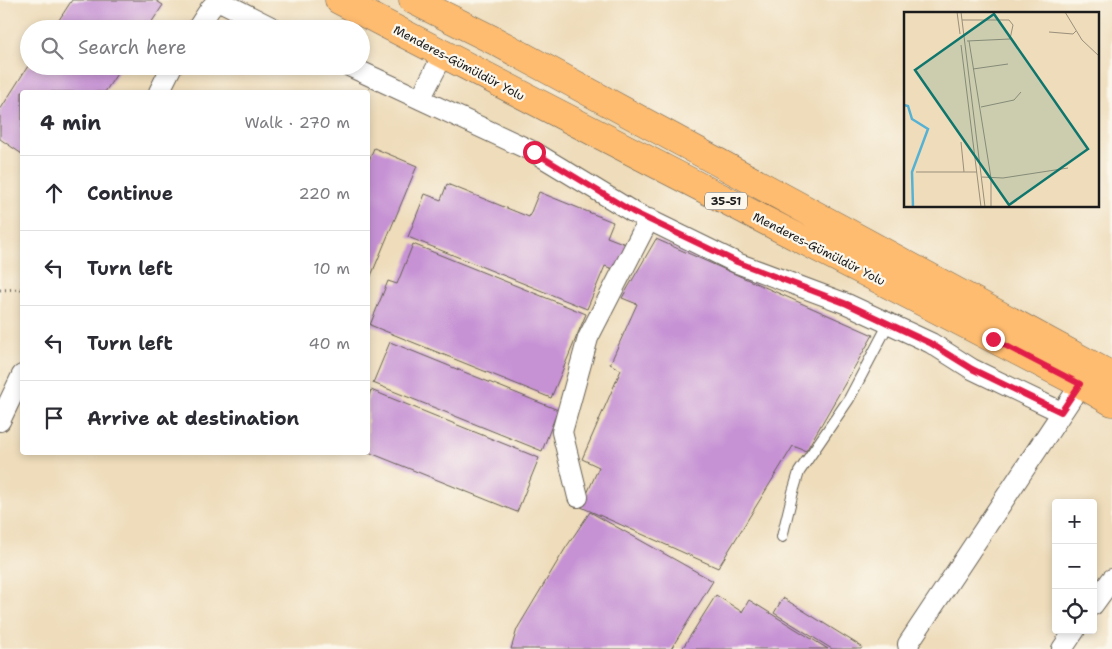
<!DOCTYPE html>
<html lang="en">
<head>
<meta charset="utf-8">
<style>
  body { margin:0; font-family:"Shantell Sans",sans-serif; background:#f7f7f7; color:#2b2b33 }
  .controls { position:absolute; right:15px; bottom:15px; display:grid; overflow:hidden; border-radius:5px; box-shadow:0 2px 8px #0003 }
  .controls button { width:45px; height:45px; display:grid; place-items:center; padding:0; border:0; border-bottom:1px solid #e1e1e2; background:#fff; color:#2b2b33; font:25px sans-serif }
  .stop { position:absolute; width:15px; height:15px; margin:-11px; border:4px solid #e11d48; border-radius:50%; background:#fff }
  .stop.end { background:#e11d48; border-color:#fff; box-shadow:0 1px 5px #0008 }
  .list { margin:0; padding:0; list-style:none }
  h2 { display:flex; justify-content:space-between; align-items:center; height:65px; margin:0; padding:0 20px; font-size:21px }
  h2 small { font-size:16px; font-weight:400; color:#7c7c81 }
  .list li { display:grid; grid-template-columns:32px 1fr auto; gap:15px; align-items:center; box-sizing:border-box; height:75px; padding:0 20px; border-top:1px solid #e1e1e2 }
  .list b { display:block; font-size:19px; white-space:nowrap }
  .list em { font-size:16px; font-style:normal; color:#7c7c81 }
  .icon { flex:none; width:28px; height:28px; fill:none; stroke:currentColor; stroke-width:2; stroke-linecap:round; stroke-linejoin:round }
  .map { position:relative; flex:none; width:1112px; height:649px; overflow:hidden }
  .search { position:absolute; background:#fff; box-shadow:0 2px 8px #0003; left:20px; top:20px; width:350px; height:55px; display:flex; align-items:center; gap:12px; box-sizing:border-box; padding:0 18px; border-radius:28px; color:#7c7c81; font-size:19px }
  .panel { position:absolute; background:#fff; box-shadow:0 2px 8px #0003; left:20px; top:90px; width:350px; height:365px; border-radius:5px }
  .map>svg:first-child { display:block }
  .building { fill:#c692d4 }
  .lines { fill:none; stroke-linecap:round; stroke-linejoin:round }
  .service-casing { stroke:#665f53; stroke-width:12 }
  .minor-casing { stroke:#665f53; stroke-width:22 }
  .primary-casing { stroke:#665f53; stroke-width:29 }
  .path { stroke:#665f53; stroke-width:3; stroke-dasharray:1 4; stroke-linecap:butt }
  .service { stroke:#fff; stroke-width:10 }
  .minor { stroke:#fff; stroke-width:20 }
  .primary { stroke:#febc70; stroke-width:28 }
  .route { stroke:#e11d48; stroke-width:6 }
  .labels { text-anchor:middle; stroke-width:4.5; stroke-linejoin:round; paint-order:stroke }
  .shield { fill:#fbf7ec; stroke:#5f5e5a; stroke-width:1 }
  .shield-label { font-size:11px; font-weight:bold; fill:#1c1c1c }
  .street-label { font-size:12px; fill:#1c1c1c; stroke:#fbf7ec }
  .inset-river { fill:none; stroke:#56b2d4; stroke-width:2.5 }
  .inset-road { fill:none; stroke:#9a8f7b; stroke-width:1 }
  .view { fill:#0f766e; fill-opacity:0.15; stroke:#0f766e; stroke-width:2.5 }
  .inset-edge { fill:none; stroke:#1c1c1c; stroke-width:2.5 }
</style>
</head>
<body>
<div class="map">
<svg width="1112" height="649" viewBox="0 0 1112 649">
  <rect width="100%" height="100%" fill="#fbf7ec"/>
  <filter id="ink" filterUnits="userSpaceOnUse"><feTurbulence type="fractalNoise" baseFrequency=".02" numOctaves="2"/><feDisplacementMap in="SourceGraphic" scale="10" xChannelSelector="R" yChannelSelector="G"/><feConvolveMatrix kernelMatrix="1 2 1 2 8 2 1 2 1" color-interpolation-filters="sRGB"/></filter>
  <filter id="wash" filterUnits="userSpaceOnUse"><feTurbulence type="fractalNoise" baseFrequency=".0096" numOctaves="4" result="noise"/><feDisplacementMap in="SourceGraphic" scale="20" xChannelSelector="R" yChannelSelector="G"/><feGaussianBlur stdDeviation="1.12" result="paint"/><feColorMatrix in="noise" values="0 0 0 0 0 0 0 0 0 0 0 0 0 0 0 0 0 1.4 0 .05"/><feComposite in="paint" operator="in"/></filter>
  <g filter="url(#wash)">
    <rect width="100%" height="100%" fill="#eedcba"/>
    <g id="blocks">
      <path class="building" d="M72,0h83l8,5 -16,24h-94z
        M28,66h94l-17,26h-83v62l-22,-15v-29z
        M374,148l43,18 -49,117v-120z
        M447,184l82,33 10,-25 74,30 -6,15 21,8 -10,26 -13,-5 -18,43 -179,-72 17,-43 16,6z
        M656,239l217,96 -67,116 -13,-5 -75,122 -137,-61 18,-40 -17,-8 39,-89 -11,-6 27,-60 -15,-6z
        M413,244l173,70 -35,84 -181,-73 18,-44 9,3z
        M390,342l168,68 -16,41 -169,-68z
        M371,390l168,68 -22,54 -149,-60v-54z
        M590,512l123,69 -42,68h-160l6,-20 48,-80z
        M716,595l26,17 7,-12 79,49h-146z
        M783,598l79,49 -1,2h-29l-58,-36z"/>
    </g>
  </g>
  <g filter="url(#ink)">
    <use href="#blocks" fill-opacity="0" stroke="#665f53" stroke-width="1"/>
    <g class="lines">
      <defs>
        <path id="service" d="M782,537l11,-45 6,-20 50,-73 40,-76"/>
        <path id="minor" d="M218,0l57,29
          M197,29l13,-20 8,-9
          M349,66l185,86 99,60 104,51 110,41 84,39 41,26 89,43
          M159,92l13,-26
          M420,99l23,-44
          M0,421l22,-46
          M578,497l-16,-65 26,-94 61,-119
          M1093,605l19,-26
          M909,649l-1,-5 173,-260
          M1062,649l13,-19"/>
        <path id="primary" d="M339,0l742,384 31,18
          M413,0l82,41 617,335"/>
      </defs>
      <use href="#service" class="service-casing"/>
      <use href="#minor" class="minor-casing"/>
      <use href="#primary" class="primary-casing"/>
      <path class="path" d="M0,290l22,-1"/>
      <use href="#service" class="service"/>
      <use href="#minor" class="minor"/>
      <use href="#primary" class="primary"/>
    </g>
  </g>
  <g class="lines" filter="url(#ink)">
    <path class="route" d="M534,152l99,60 104,50 110,42 83,39 42,26 89,43 19,-28 -87,-45"/>
  </g>
  <g class="labels">
    <rect class="shield" x="705" y="192.5" width="42" height="17" rx="4"/>
    <g class="shield-label">
      <text x="726" y="205">35-51</text>
    </g>
    <g class="street-label">
      <text transform="translate(459 63) rotate(28)" y="4">Menderes-Gümüldür Yolu</text>
      <text transform="translate(819 249) rotate(27)" y="4">Menderes-Gümüldür Yolu</text>
    </g>
  </g>
  <g transform="translate(904 12)">
    <rect width="195" height="195" fill="#eedcba"/>
    <path class="inset-river" d="M0,93l4,1 4,13 16,10 -16,43 1,35"/>
    <path class="inset-road" d="M53,0l3,22M57,0l24,195M161,0l17,28 17,16M58,8h47l4,5 -3,14 -43,2M145,20l24,2 3,-3M65,29l22,137v29M57,33l20,162M69,57l35,-5M77,95l33,-7 7,-8M57,130l3,30M12,160h61M78,165l21,1 65,-10"/>
    <path class="view" d="M90,2l94,135 -79,56 -94,-135z"/>
    <rect width="195" height="195" class="inset-edge"/>
  </g>
</svg>
<div class="controls">
<button>+</button>
<button>−</button>
<button><svg class="icon" aria-label="locate" viewBox="0 0 24 24"><circle cx="12" cy="12" r="6"/><path d="M12 2v4M12 18v4M2 12h4M18 12h4"/></svg></button>
</div>
<div class="stop" style="left:534px;top:152px"></div>
<div class="stop end" style="left:993px;top:339px"></div>
<div class="search"><svg class="icon" aria-label="search" viewBox="0 0 24 24"><circle cx="10" cy="10" r="6"/><path d="M15 15l6 6"/></svg>Search here</div>
<section class="panel">
<h2>4 min<small>Walk · 270 m</small></h2>
<ul class="list">
<li><svg class="icon" aria-label="ahead" viewBox="0 0 24 24"><path d="M12 20V5M6 11l6-6 6 6"/></svg><div><b>Continue</b></div><em>220 m</em></li>
<li><svg class="icon" aria-label="left" viewBox="0 0 24 24"><path d="M17 20v-9H6M10 6l-5 5 5 5"/></svg><div><b>Turn left</b></div><em>10 m</em></li>
<li><svg class="icon" aria-label="left" viewBox="0 0 24 24"><path d="M17 20v-9H6M10 6l-5 5 5 5"/></svg><div><b>Turn left</b></div><em>40 m</em></li>
<li><svg class="icon" aria-label="arrive" viewBox="0 0 24 24"><path d="M6 21V4h12l-3 4 3 4H6"/></svg><div><b>Arrive at destination</b></div></li>
</ul>
</section>
</div>
</body>
</html>
